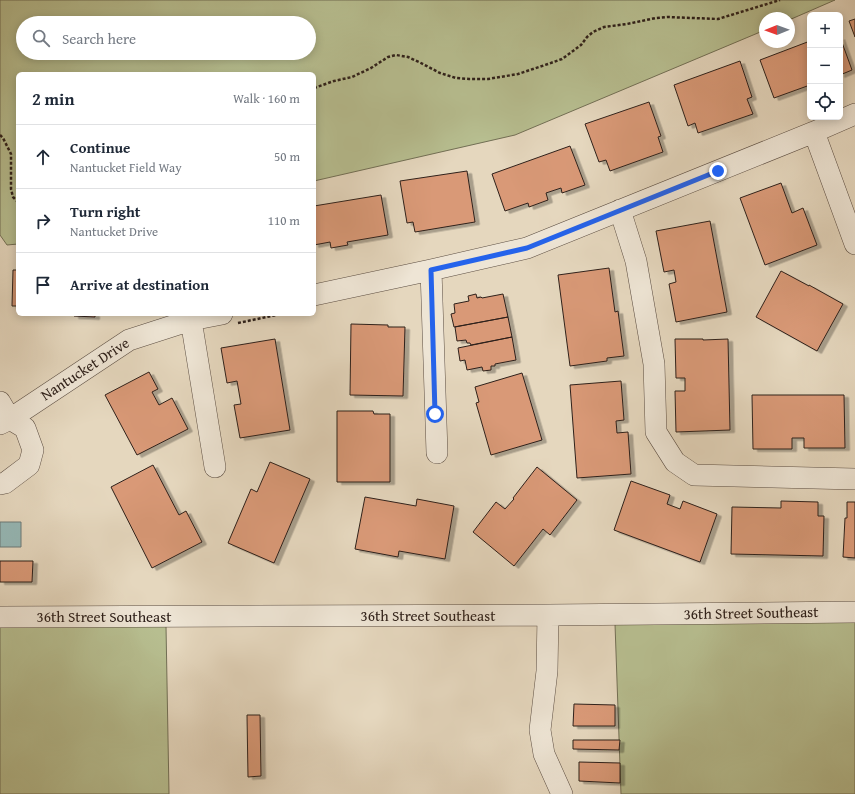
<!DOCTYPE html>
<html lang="en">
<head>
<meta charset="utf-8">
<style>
  body { margin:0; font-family:"Gentium Book Plus",serif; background:#f2f2f3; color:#1f2937 }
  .controls { position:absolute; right:12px; top:12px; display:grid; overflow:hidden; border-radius:6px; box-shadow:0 2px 10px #0003 }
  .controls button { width:36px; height:36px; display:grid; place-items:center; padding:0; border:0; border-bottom:1px solid #e0e1e3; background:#fff; color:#1f2937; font:20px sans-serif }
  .compass { position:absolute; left:759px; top:12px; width:36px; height:36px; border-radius:50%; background:#fff; box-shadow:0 2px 10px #0003; rotate:269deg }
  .stop { position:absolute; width:12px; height:12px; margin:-9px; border:3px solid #2563eb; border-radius:50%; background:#fff }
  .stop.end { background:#2563eb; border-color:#fff; box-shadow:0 1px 4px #0008 }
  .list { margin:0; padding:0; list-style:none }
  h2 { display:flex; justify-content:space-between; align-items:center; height:52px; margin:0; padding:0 16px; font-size:17px }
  h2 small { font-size:13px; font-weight:400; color:#747a83 }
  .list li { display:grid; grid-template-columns:26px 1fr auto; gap:12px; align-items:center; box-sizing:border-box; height:64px; padding:0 16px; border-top:1px solid #e0e1e3 }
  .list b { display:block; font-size:15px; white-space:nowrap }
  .list p { margin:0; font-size:13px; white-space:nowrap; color:#747a83 }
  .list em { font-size:13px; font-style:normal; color:#747a83 }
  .icon { flex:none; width:22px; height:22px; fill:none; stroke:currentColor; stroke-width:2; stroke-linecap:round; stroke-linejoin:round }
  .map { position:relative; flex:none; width:855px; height:794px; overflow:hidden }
  .search { position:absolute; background:#fff; box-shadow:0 2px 10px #0003; left:16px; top:16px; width:300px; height:44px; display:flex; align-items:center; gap:10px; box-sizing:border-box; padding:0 14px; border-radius:22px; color:#747a83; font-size:15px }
  .panel { position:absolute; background:#fff; box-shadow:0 2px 10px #0003; left:16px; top:72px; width:300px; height:244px; border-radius:6px }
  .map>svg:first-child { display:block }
  .green { fill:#b7be90; stroke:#726f55; fill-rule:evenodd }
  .water { fill:#96b8b6; stroke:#6c7b78 }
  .building { fill:#d99977; stroke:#2e201a; filter:url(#shadow) }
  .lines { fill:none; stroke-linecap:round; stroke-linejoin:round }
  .minor-casing { stroke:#5c4e43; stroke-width:22 }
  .path { stroke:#2e201a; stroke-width:2.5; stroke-dasharray:3 2; stroke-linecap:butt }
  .minor { stroke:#eee5d5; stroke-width:21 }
  .route { stroke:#2563eb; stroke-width:5 }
  .labels { text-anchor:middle; stroke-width:3; stroke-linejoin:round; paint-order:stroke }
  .street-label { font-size:15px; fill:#2e201a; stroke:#eee5d5 }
</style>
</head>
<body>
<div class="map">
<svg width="855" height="794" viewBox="0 0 855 794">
  <defs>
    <filter id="shadow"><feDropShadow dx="4.5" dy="2.5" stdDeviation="0" flood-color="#0004"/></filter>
  </defs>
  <rect width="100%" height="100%" fill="#e5d7be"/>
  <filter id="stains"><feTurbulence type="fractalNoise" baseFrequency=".005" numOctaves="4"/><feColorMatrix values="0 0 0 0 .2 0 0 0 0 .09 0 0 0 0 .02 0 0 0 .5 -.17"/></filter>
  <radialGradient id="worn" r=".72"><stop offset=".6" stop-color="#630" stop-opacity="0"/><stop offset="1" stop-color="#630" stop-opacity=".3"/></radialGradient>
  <path class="green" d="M0,0h835l-46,20v-2h-24v12l-250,105 -201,46v-107h-296v170l-11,1 -7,-10zM23,23h286v30h-286z
    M855,621v173h-234l-6,-170z
    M166,626l3,168h-169v-167z"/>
  <path class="water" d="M0,522h21v25h-21z"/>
  <path class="building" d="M855,19v18l-6,-16z
    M840,37l12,33 -12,5z
    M810,41v44l-36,13 -14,-38z
    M740,61l12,36 -5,2 6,15 -55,19 -3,-10 -7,3 -14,-41z
    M649,102l12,34 -3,1 5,15 -53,19 -4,-11 -7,2 -14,-38z
    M570,146l15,39 -23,8 -1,-5 -15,5 2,7 -19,7 -1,-4 -23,8 -13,-37z
    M467,171l8,51 -60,10 -2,-10 -6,1 -7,-42z
    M781,183l11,30 11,-5 14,37 -52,20 -25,-67z
    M381,195l7,40 -41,7 1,3 -17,3 -1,-6 -16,3v-39z
    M710,221l17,91 -51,10 -7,-38 7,-2 -2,-12 -10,2 -8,-41z
    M609,268l6,44 3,-1 6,45 -17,2v3l-37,5 -12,-91z
    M13,270h5v36h-6z
    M781,271l28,15v-1l34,19 -26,47 -61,-34z
    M476,294l1,4 4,-1 1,1 21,-4 5,23 -54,10 -3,-13 4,-1 -1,-9 15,-3 -1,-5z
    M74,314h21v3l-21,-1z
    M508,317l4,20 -41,8 -1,-2h-3l-1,-3 -9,1 -2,-14z
    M351,324l37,1v2h17l-2,69 -53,-1z
    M512,337l4,23 -21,4v2h-4v4l-8,1 -1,-4 -15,3 -2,-10 -5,1 -2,-13z
    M275,339l15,91 -50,8 -6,-33 7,-1 -4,-23 -10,2 -6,-35z
    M675,339h28v1l25,-1 2,91 -54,2 -1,-41h10v-13h-9z
    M149,372l9,17 -6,3 7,13 13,-7 16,31 -51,26 -32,-60z
    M522,373l20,67 -51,15 -15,-52 3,-1 -4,-15z
    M621,381l3,39 -8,1 1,12 11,-1 3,42 -54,4 -7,-93z
    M752,395h92l1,53h-41v-10h-12v11h-39z
    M337,411h36l1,3h16v68h-53z
    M270,462l40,17 -36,84 -46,-20 23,-54 6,3z
    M153,465l26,50 7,-4 16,31 -50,26 -41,-81z
    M537,467l40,33 -27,35 -7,-6 -29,37 -41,-34 23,-30 9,7 9,-10 -1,-1z
    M631,481l39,14 -3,9 13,5 3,-8 34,13 -17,48 -86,-32z
    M365,497l51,9 1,-7 37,7 -9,53 -46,-8 -1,6 -43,-8z
    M781,501l37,1v14h6l-1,40 -92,-2 1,-47 49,1z
    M847,502h8v56l-12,-1 2,-39h2z
    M0,561h33l-1,21h-32z
    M574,704l41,1v21h-42z
    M247,715h13l1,61 -13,1z
    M573,740h47l-1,10 -46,-1z
    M579,762l41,1v20l-41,-2z"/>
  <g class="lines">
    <defs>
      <path id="minor" d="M814,132l41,112
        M620,210l16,51 18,103 2,68 19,30 19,13 161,4
        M431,270l6,183
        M314,295l117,-25 96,-22 287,-116 41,-18
        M191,320l24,147
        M0,402l10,17 15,9 8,22 -4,15 -24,18 -5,1
        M0,424l10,-5 119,-79 62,-20 31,-6
        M548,615l-1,56 -7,59 4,24 18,40
        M0,617l548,-2 307,-3"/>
    </defs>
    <use href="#minor" class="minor-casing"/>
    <path class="path" d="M314,88l20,-7 18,-4 19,-9 17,-11 8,-2 12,2 11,5 21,11 16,5 13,1h19l30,-5 30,-10 14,-5 11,-8 8,-6 6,-8 6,-5 11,-5 23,-3 29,-6 11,-1 51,2 62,-19
      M0,135l3,3 8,16v35l2,8 5,5
      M238,323l43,-9"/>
    <use href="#minor" class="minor"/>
  </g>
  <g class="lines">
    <path class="route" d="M435,414l-4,-144 96,-22 191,-77"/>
  </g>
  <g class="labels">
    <g class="street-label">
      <text transform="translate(85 369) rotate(-33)" y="5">Nantucket Drive</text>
      <text transform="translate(751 613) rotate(-1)" y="5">36th Street Southeast</text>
      <text x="428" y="621">36th Street Southeast</text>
      <text x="104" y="622">36th Street Southeast</text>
    </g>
  </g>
  <rect width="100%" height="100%" filter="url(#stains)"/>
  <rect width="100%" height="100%" fill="url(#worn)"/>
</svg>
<div class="controls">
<button>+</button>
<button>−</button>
<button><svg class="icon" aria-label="locate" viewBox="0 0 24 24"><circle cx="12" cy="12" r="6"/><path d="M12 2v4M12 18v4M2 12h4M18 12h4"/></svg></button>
</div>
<svg class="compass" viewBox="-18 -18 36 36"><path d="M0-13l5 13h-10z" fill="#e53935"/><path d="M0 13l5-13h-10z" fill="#747a83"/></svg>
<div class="stop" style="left:435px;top:414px"></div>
<div class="stop end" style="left:718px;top:171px"></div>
<div class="search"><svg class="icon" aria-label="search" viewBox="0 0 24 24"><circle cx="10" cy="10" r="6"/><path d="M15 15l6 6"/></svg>Search here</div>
<section class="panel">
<h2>2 min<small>Walk · 160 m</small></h2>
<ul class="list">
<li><svg class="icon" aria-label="ahead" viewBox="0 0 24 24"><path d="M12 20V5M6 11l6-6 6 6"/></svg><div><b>Continue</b><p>Nantucket Field Way</p></div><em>50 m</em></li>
<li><svg class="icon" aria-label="right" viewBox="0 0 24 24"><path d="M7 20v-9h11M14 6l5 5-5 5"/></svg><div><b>Turn right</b><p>Nantucket Drive</p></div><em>110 m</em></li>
<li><svg class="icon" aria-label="arrive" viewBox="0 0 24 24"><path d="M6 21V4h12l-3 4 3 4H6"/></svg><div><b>Arrive at destination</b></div></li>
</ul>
</section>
</div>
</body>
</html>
